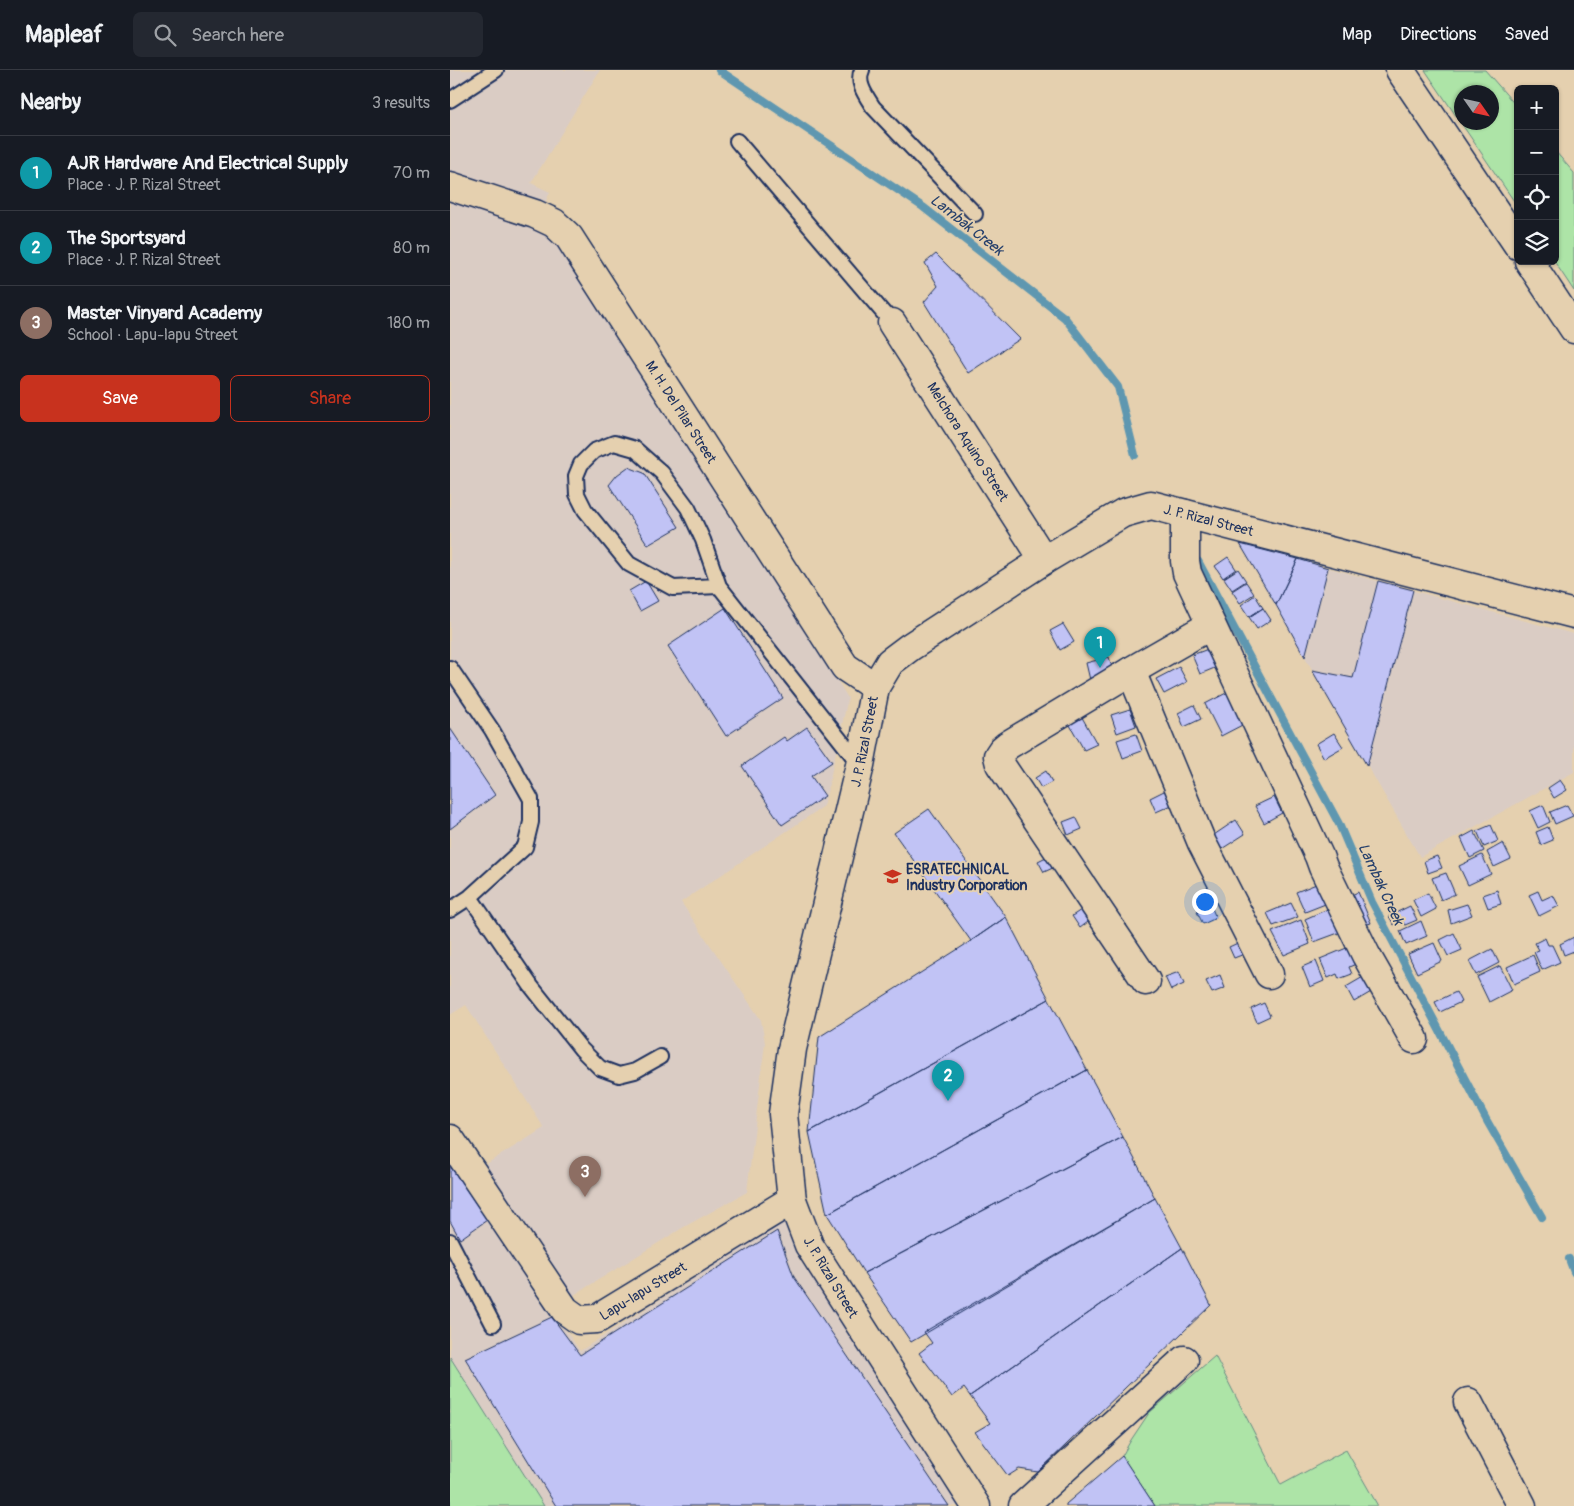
<!DOCTYPE html>
<html lang="en">
<head>
<meta charset="utf-8">
<style>
  body { margin:0; font-family:Pangolin,sans-serif; background:#242831; color:#f1f3f6 }
  .controls { position:absolute; right:15px; top:15px; display:grid; overflow:hidden; border-radius:8px; box-shadow:0 1px 4px #0004 }
  .controls button { width:45px; height:45px; display:grid; place-items:center; padding:0; border:0; border-bottom:1px solid #363941; background:#171b24; color:#f1f3f6; font:25px sans-serif }
  .compass { position:absolute; left:1004px; top:15px; width:45px; height:45px; border-radius:50%; background:#171b24; box-shadow:0 1px 4px #0004; rotate:124deg }
  .you { position:absolute; left:754px; top:831px; width:18px; height:18px; margin:-12px; border:4px solid #fff; border-radius:50%; background:#1a73e8; box-shadow:0 0 0 8px #1a73e833 }
  .badge { display:grid; place-items:center; width:32px; height:32px; border-radius:50%; background:#c8321e; color:#fff; font-size:16px; font-weight:700 }
  .pin { position:absolute; translate:-50% -41px; filter:drop-shadow(0 1px 2px #0008) }
  .pin::after { content:''; position:absolute; top:26px; width:18px; height:15px; background:inherit; clip-path:polygon(0 0,100% 0,50% 100%) }
  .list { margin:0; padding:0; list-style:none }
  h2 { display:flex; justify-content:space-between; align-items:center; height:65px; margin:0; padding:0 20px; font-size:21px }
  h2 small { font-size:16px; font-weight:400; color:#9ea1a6 }
  .list li { display:grid; grid-template-columns:32px 1fr auto; gap:15px; align-items:center; box-sizing:border-box; height:75px; padding:0 20px; border-top:1px solid #363941 }
  .list b { display:block; font-size:19px; white-space:nowrap }
  .list p { margin:0; font-size:16px; white-space:nowrap; color:#9ea1a6 }
  .list em { font-size:16px; font-style:normal; color:#9ea1a6 }
  .actions { display:flex; gap:10px; padding:15px 20px }
  .actions a { flex:1; padding:11px 0; border:1px solid #c8321e; border-radius:8px; text-align:center; font-size:18px; color:#c8321e }
  .actions .main { background:#c8321e; color:#fff }
  .icon { flex:none; width:28px; height:28px; fill:none; stroke:currentColor; stroke-width:2; stroke-linecap:round; stroke-linejoin:round }
  .map { position:relative; flex:none; width:1124px; height:1436px; overflow:hidden }
  header { display:flex; align-items:center; gap:30px; box-sizing:border-box; height:70px; padding:0 25px; background:#171b24; border-bottom:1px solid #363941 }
  header strong { font-size:24px }
  nav { display:flex; gap:28px; margin-inline-start:auto; font-size:18px }
  .search { width:350px; height:45px; background:#242831; display:flex; align-items:center; gap:12px; box-sizing:border-box; padding:0 18px; border-radius:8px; color:#9ea1a6; font-size:19px }
  main { display:flex }
  aside { flex:1; background:#171b24 }
  .map>svg:first-child { display:block }
  .built { fill:#daccc4 }
  .green { fill:#ade4a7; stroke:#648a82; fill-rule:evenodd }
  .lines { fill:none; stroke-linecap:round; stroke-linejoin:round }
  .stream { stroke:#5e97b0; stroke-width:8 }
  .building { fill:#c1c3f5; stroke:#1b2f5e }
  .service-casing { stroke:#1b2f5e; stroke-width:18 }
  .minor-casing { stroke:#1b2f5e; stroke-width:31 }
  .service { stroke:#e5d0af; stroke-width:14 }
  .minor { stroke:#e5d0af; stroke-width:28 }
  .labels { text-anchor:middle; stroke-width:4; stroke-linejoin:round; paint-order:stroke }
  .street-label { font-size:14px; fill:#1b2f5e; stroke:#e5d0af }
  .poi-label { font-size:14px; font-weight:bold; fill:#1b2f5e; stroke:#e5d0af; text-anchor:start }
  .water-label { font-size:15px; font-style:italic; fill:#26406c; stroke:#e5d0af }
</style>
</head>
<body>
<header>
<strong>Mapleaf</strong>
<div class="search"><svg class="icon" aria-label="search" viewBox="0 0 24 24"><circle cx="10" cy="10" r="6"/><path d="M15 15l6 6"/></svg>Search here</div>
<nav><a>Map</a><a>Directions</a><a>Saved</a></nav>
</header>
<main>
<aside>
<h2>Nearby<small>3 results</small></h2>
<ul class="list">
<li><span class="badge" style="background:#0f9aa8">1</span><div><b>AJR Hardware And Electrical Supply</b><p>Place · J. P. Rizal Street</p></div><em>70 m</em></li>
<li><span class="badge" style="background:#0f9aa8">2</span><div><b>The Sportsyard</b><p>Place · J. P. Rizal Street</p></div><em>80 m</em></li>
<li><span class="badge" style="background:#8d6e63">3</span><div><b>Master Vinyard Academy</b><p>School · Lapu-lapu Street</p></div><em>180 m</em></li>
</ul>
<div class="actions"><a class="main">Save</a><a>Share</a></div>
</aside>
<div class="map">
<svg width="1124" height="1436" viewBox="0 0 1124 1436">
  <rect width="100%" height="100%" fill="#e5d0af"/>
  <filter id="ink" filterUnits="userSpaceOnUse"><feTurbulence type="fractalNoise" baseFrequency=".02" numOctaves="2"/><feDisplacementMap in="SourceGraphic" scale="10" xChannelSelector="R" yChannelSelector="G"/><feConvolveMatrix kernelMatrix="1 2 1 2 8 2 1 2 1" color-interpolation-filters="sRGB"/></filter>
  <g filter="url(#ink)">
    <path class="built" d="M0,0h150l-69,113 19,9 -17,38 31,14 91,141 193,313 -24,108 -143,96 80,118 4,23 -18,149 -63,35 -115,71 -86,-132 61,-38 -78,-123 -16,10z
      M790,474l334,90v138l-154,85z
      M0,1090l130,191 204,-131 13,36 170,250h-423l-94,-149z"/>
    <path class="green" d="M975,0h60l33,38v99zM1042,22v30h-30v-30z
      M1105,81l19,22v118l-20,-30z
      M765,1286l66,129 65,-35 32,56h-223l-33,-50 9,-16 18,-27z
      M0,1287l94,149h-94z"/>
    <g class="lines">
      <path class="stream" d="M269,0l204,137 142,111 53,69 17,68
        M748,491l141,263 33,78 115,219 55,96
        M1119,1189l5,13"/>
    </g>
    <path class="building" d="M486,184l84,85 -52,34 -44,-71 14,-16 -13,-23z
      M178,397l16,6 35,54 -31,18 -39,-60 8,-10z
      M790,474l58,15 -22,46z
      M778,487l8,12 -13,9 -8,-12z
      M848,489l30,9 -23,89 -29,-52z
      M788,499l8,12 -14,9 -8,-12z
      M196,511l12,20 -18,10 -11,-20z
      M928,511l35,9 -46,176 -55,-96 41,8z
      M796,512l8,12 -14,9 -8,-12z
      M805,525l8,13 -14,9 -8,-12z
      M275,538l58,90 -57,38 -58,-90z
      M813,538l8,12 -14,9 -8,-12z
      M613,554l11,18 -14,8 -10,-19z
      M758,579l9,18 -17,7 -8,-19z
      M659,587l5,17 -24,6 -4,-17z
      M729,597l8,15 -23,12 -8,-15z
      M782,620l16,32 -27,14 -16,-32z
      M744,635l7,14 -17,8 -6,-14z
      M680,639l6,17 -19,7 -6,-18z
      M629,642l18,32 -13,6 -18,-32z
      M357,657l25,35 -21,14 14,20 -43,29 -40,-59 42,-29 3,4z
      M0,658l45,67 -45,34z
      M884,663l9,14 -19,11 -8,-14z
      M686,664l6,17 -19,7 -6,-18z
      M596,701l6,11 -11,6 -6,-10z
      M1110,710l7,10 -13,8 -6,-10z
      M718,719l6,15 -18,8 -6,-14z
      M824,727l8,16 -18,10 -9,-17z
      M1093,735l7,17 -12,6 -8,-17z
      M1117,735l6,11 -18,8 -5,-12z
      M479,739l77,108 -35,24 -77,-108z
      M626,747l6,12 -14,6 -5,-13z
      M786,750l9,14 -28,18 -9,-13z
      M1041,755l7,16 -14,6 -7,-16z
      M1098,757l5,13 -12,5 -5,-13z
      M1024,761l10,20 -14,7 -9,-20z
      M1053,773l8,16 -17,8 -7,-15z
      M600,785l5,12 -11,5 -6,-11z
      M1032,785l9,19 -23,11 -9,-19z
      M987,786l5,12 -14,5 -4,-12z
      M996,803l9,21 -14,6 -9,-22z
      M874,811l9,20 -28,11 -9,-20z
      M1047,820l4,14 -13,4 -5,-13z
      M1088,821l4,9 11,-5 6,11 -20,10 -10,-21z
      M908,822l13,31 -14,4 -14,-28z
      M978,823l8,16 -15,8 -8,-17z
      M841,833l7,14 -25,9 -6,-13z
      M1017,834l5,11 -21,8 -3,-13z
      M761,836l5,12 -13,6 -6,-12z
      M960,836l7,14 -12,5 -3,-4 -8,4 -5,-9z
      M634,838l8,11 -12,9 -8,-12z
      M880,838l11,24 -27,10 -9,-23z
      M556,847l43,82 -240,133 10,-95 152,-96z
      M851,850l9,24 -26,11 -12,-23z
      M971,851l6,15 -21,9 -6,-14z
      M1004,863l8,17 -14,6 -8,-16z
      M1124,867v14l-10,4 -4,-11z
      M1095,868l3,7h4l8,17 -18,8 -8,-18 5,-2 -4,-7z
      M792,871l5,12 -13,5 -5,-11z
      M984,873l8,18 -25,12 -9,-19z
      M899,877l7,17 -7,3 3,7 -13,5 -2,-5 -9,4 -8,-19z
      M1042,879l7,14 -23,12 -7,-14z
      M1083,885l7,17 -26,12 -7,-17z
      M866,891l8,20 -14,6 -8,-20z
      M1050,896l12,24 -23,12 -12,-25z
      M729,902l5,12 -13,6 -6,-13z
      M920,903l8,15 -24,14 -8,-15z
      M770,905l5,13 -13,5 -6,-12z
      M1006,922l5,10 -21,10 -5,-10z
      M599,929l38,71 -260,144 -18,-82z
      M814,933l6,13 -13,6 -6,-13z
      M637,1000l36,67 -259,136 -37,-59z
      M673,1067l32,61 -244,144 -47,-69z
      M0,1096l37,54 -27,19 -10,-18z
      M705,1128l27,50 -212,148 -6,-8 -12,9 -33,-44 13,-10 -8,-11z
      M327,1161l17,46 155,229h-393l-91,-148 87,-41 28,38z
      M732,1178l29,57 -173,167 -19,-3 -11,7 -33,-44 15,-9 -20,-27z
      M672,1386l33,50h-89v-2z"/>
    <g class="lines">
      <defs>
        <path id="service" d="M412,0c-6,13 4,26 11,37l102,107
          M0,30l46,-30
          M287,71l155,182
          M269,516l-46,2 -44,-24 -44,-54 -8,-16 -1,-18 5,-12 13,-13 20,-8 21,6 27,24 26,35 15,32 16,46 141,179
          M0,598l42,62 39,69v23l-6,25 -55,50 -20,13
          M20,827l61,89 50,63 19,19 19,7 16,-4 25,-14
          M0,1171l43,83"/>
        <g id="minor">
          <path d="M950,0l118,175"/>
          <path id="s1" d="M0,116l85,28 19,9 15,14 276,430 30,20"/>
          <path d="M1079,191l45,68"/>
          <path id="s2" d="M442,253l152,237"/>
          <path d="M735,444v47l2,12 132,283 4,11 43,88 48,84"/>
          <path d="M681,601l71,172 67,131"/>
          <path d="M696,911l-146,-217 -2,-8 4,-6 6,-5 123,-74 80,-46"/>
          <path id="s3" d="M0,1069l115,171 14,10 18,-1 195,-119"/>
          <path d="M1018,1332l54,104"/>
          <path id="s4" d="M526,1436l-167,-261 -17,-45 -9,-86 9,-65 68,-284 15,-78 15,-25 20,-15 134,-87 79,-47 28,-8 423,109"/>
          <path d="M573,1436l161,-146"/>
        </g>
      </defs>
      <use href="#service" class="service-casing"/>
      <use href="#minor" class="minor-casing"/>
      <use href="#service" class="service"/>
      <use href="#minor" class="minor"/>
    </g>
  </g>
  <defs>
    <symbol id="school-bare" viewBox="-9 -9 18 18"><path d="M0-5L7-2L0 1L-7-2ZM-4 1L0 2.5L4 1V4Q0 6-4 4Z" fill="#c8321e" stroke="#e5d0af" stroke-width="2.5" paint-order="stroke"/></symbol>
  </defs>
  <g fill-rule="evenodd">
    <use href="#school-bare" x="430" y="794" width="25" height="25"/>
  </g>
  <g class="labels">
    <g class="street-label">
      <text dy="5" stroke="none"><textPath href="#s1" startOffset="339">M. H. Del Pilar Street</textPath></text>
      <text dy="5" stroke="none"><textPath href="#s2" startOffset="141">Melchora Aquino Street</textPath></text>
      <text dy="5" stroke="none"><textPath href="#s4" startOffset="1276">J. P. Rizal Street</textPath></text>
      <text dy="5" stroke="none"><textPath href="#s4" startOffset="826">J. P. Rizal Street</textPath></text>
      <text transform="translate(381 1207) rotate(59)" y="5">J. P. Rizal Street</text>
      <text dy="5" stroke="none"><textPath href="#s3" startOffset="295">Lapu-lapu Street</textPath></text>
    </g>
    <g class="poi-label">
      <text x="456" y="804">ESRATECHNICAL<tspan x="456" dy="16">Industry Corporation</tspan></text>
    </g>
    <g class="water-label">
      <text transform="translate(517 155) rotate(38)" y="5">Lambak Creek</text>
      <text transform="translate(931 814) rotate(65)" y="5">Lambak Creek</text>
    </g>
  </g>
</svg>
<div class="controls">
<button>+</button>
<button>−</button>
<button><svg class="icon" aria-label="locate" viewBox="0 0 24 24"><circle cx="12" cy="12" r="6"/><path d="M12 2v4M12 18v4M2 12h4M18 12h4"/></svg></button>
<button><svg class="icon" aria-label="layers" viewBox="0 0 24 24"><path d="M12 4l9 5-9 5-9-5zM3 14l9 5 9-5"/></svg></button>
</div>
<svg class="compass" viewBox="-18 -18 36 36"><path d="M0-13l5 13h-10z" fill="#e53935"/><path d="M0 13l5-13h-10z" fill="#9ea1a6"/></svg>
<div class="you"></div>
<div class="pin badge" style="left:650px;top:598px;background:#0f9aa8">1</div>
<div class="pin badge" style="left:498px;top:1031px;background:#0f9aa8">2</div>
<div class="pin badge" style="left:135px;top:1127px;background:#8d6e63">3</div>
</div>
</main>
</body>
</html>
